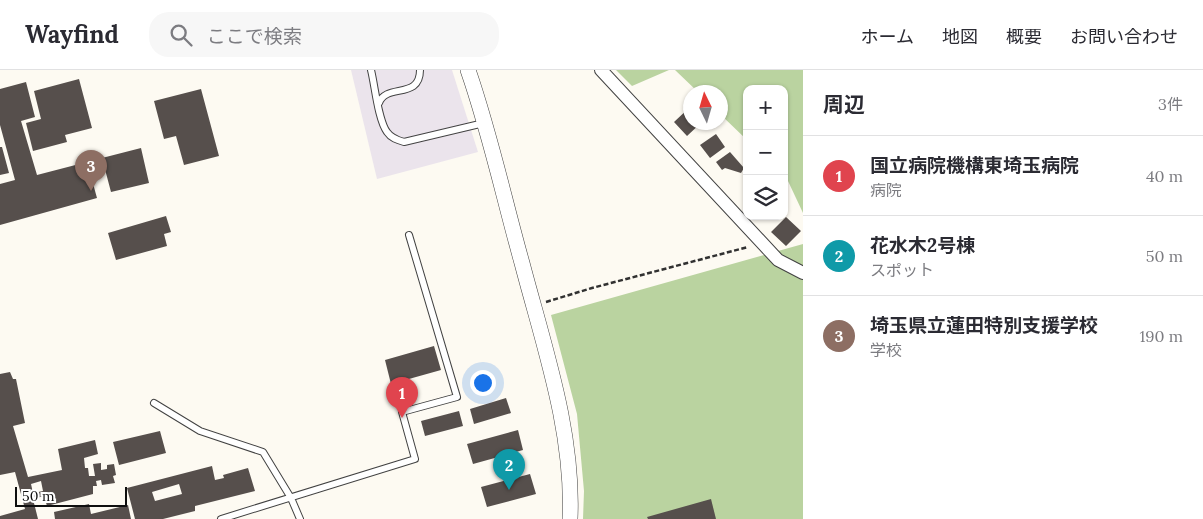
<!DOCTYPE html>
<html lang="ja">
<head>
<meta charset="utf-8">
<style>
  body { margin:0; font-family:Lora,"Noto Sans JP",serif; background:#f7f7f7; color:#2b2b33 }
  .controls { position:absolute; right:15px; top:15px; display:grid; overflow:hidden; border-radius:10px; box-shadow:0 1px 4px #0004 }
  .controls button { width:45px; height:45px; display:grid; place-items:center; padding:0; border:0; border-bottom:1px solid #e1e1e2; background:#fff; color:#2b2b33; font:25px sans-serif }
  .compass { position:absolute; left:683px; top:15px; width:45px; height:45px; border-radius:50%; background:#fff; box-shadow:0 1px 4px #0004; rotate:355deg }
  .scale { position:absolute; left:15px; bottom:12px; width:112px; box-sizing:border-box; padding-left:5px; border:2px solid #0f0f0f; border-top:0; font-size:14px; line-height:18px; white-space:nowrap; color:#0f0f0f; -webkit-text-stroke:4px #fff; paint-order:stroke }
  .you { position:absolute; left:482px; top:312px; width:18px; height:18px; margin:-12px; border:4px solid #fff; border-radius:50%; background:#1a73e8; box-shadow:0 0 0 8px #1a73e833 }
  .badge { display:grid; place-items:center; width:32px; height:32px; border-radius:50%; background:#ad3845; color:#fff; font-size:16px; font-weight:700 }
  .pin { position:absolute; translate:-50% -41px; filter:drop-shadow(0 1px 2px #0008) }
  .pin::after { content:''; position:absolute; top:26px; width:18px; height:15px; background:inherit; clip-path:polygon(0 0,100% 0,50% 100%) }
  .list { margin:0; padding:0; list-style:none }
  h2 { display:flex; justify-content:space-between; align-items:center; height:65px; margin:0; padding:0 20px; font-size:21px }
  h2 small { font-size:16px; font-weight:400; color:#7c7c81 }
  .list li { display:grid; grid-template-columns:32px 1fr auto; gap:15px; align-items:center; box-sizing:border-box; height:80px; padding:0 20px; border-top:1px solid #e1e1e2 }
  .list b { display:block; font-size:19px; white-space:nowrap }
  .list p { margin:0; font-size:16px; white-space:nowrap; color:#7c7c81 }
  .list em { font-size:16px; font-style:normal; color:#7c7c81 }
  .icon { flex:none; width:28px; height:28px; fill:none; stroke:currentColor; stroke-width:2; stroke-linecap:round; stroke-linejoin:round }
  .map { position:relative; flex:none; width:803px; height:449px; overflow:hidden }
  header { display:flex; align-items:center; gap:30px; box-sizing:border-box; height:70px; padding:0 25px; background:#fff; border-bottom:1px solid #e1e1e2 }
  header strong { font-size:24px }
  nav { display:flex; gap:28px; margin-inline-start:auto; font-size:18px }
  .search { width:350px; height:45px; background:#f7f7f7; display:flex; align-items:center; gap:12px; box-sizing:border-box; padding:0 18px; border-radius:20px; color:#7c7c81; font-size:19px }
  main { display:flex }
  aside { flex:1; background:#fff }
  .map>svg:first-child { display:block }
  .industrial { fill:#ebe4ec }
  .forest { fill:#bad3a0 }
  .building { fill:#564f4c; fill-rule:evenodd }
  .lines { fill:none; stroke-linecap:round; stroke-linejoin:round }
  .service-casing { stroke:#424242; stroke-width:8 }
  .minor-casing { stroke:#424242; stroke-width:14 }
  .tertiary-casing { stroke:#424242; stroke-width:16 }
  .path { stroke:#313131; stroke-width:2.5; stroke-dasharray:5 2.5; stroke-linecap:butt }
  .service { stroke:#fff; stroke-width:6 }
  .minor { stroke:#fff; stroke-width:12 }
  .tertiary { stroke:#fff; stroke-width:15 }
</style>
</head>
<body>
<header>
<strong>Wayfind</strong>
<div class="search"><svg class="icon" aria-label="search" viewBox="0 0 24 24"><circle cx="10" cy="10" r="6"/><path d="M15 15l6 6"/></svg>ここで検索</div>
<nav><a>ホーム</a><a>地図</a><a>概要</a><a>お問い合わせ</a></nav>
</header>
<main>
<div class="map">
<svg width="803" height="449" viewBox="0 0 803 449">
  <rect width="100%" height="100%" fill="#fdfaf2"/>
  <path class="industrial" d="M351,0h101l26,82 -101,27z"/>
  <path class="forest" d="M616,0h53l-37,16z
    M675,0h128v143l-15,-32 -4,-4v-88h-37v51l-26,-25 -1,-23h-22z
    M803,174v275h-220l1,-28 -7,-77 -26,-99z"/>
  <path class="building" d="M79,9l13,49 -27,7 2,7 -34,9 -7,-28 15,-4 -7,-28z
    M26,12l9,35 -14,4 16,54 50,-13 10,36 -97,27v-41l15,-4 -15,-55v-36z
    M201,19l18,67 -35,9 -8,-29 -12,3 -10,-38z
    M690,37v15h12l-15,14 -13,-14z
    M716,64l9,13 -15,11 -10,-13z
    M0,77h2l7,26 -9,2z
    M141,78l8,35 -38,9 -9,-34z
    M730,82l14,16 -3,5 -16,-5 -3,2 -6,-8z
    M166,146l5,16 -7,2 3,12 -51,14 -8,-27z
    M786,147l15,14 -15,15 -15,-14z
    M434,276l7,24 -50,14 -6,-24z
    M10,302l3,7h3l9,44 -12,3 15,51 34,-7 -4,-21 37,-9 3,14 -14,4 1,10h3l1,8h6l-2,-12 8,-1v7l6,-1v-4l7,-1 2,11 -3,1 2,7 -13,2 -1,-5 -5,1 1,5h-4v8l-46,12 -3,-10 -11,3 5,20h-38v-3l25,-7 -10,-37 -15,3v-101zM41,411l2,10 -10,2 -2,-9z
    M506,328l5,15 -37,11 -4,-15z
    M459,341l4,15 -38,10 -4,-15z
    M518,360l5,20 -50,14 -6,-20z
    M160,361l6,22 -47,12 -6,-23z
    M212,396l3,14 9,-2 -1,-3 25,-7 7,23 -60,15v5l-32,8h-28l-8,-31zM179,414l3,10 -27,7 -3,-9z
    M530,404l6,20 -49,13 -6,-20z
    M711,429l5,20h-68l-1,-2z
    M89,434l2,10 37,-9 3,14h-76l-1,-7z"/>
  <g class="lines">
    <defs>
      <path id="service" d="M371,0c4,16 7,50 16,62 4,6 10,8 17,10l80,-19
        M379,33c7,-20 41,-3 41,-33
        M154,333l46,28 63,21 28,46 9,21
        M221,449l194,-60 -13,-47 55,-15 -48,-162"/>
      <path id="minor" d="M601,0l177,190 25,13"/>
      <path id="tertiary" d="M468,0c22,63 36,129 54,193 22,84 52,169 48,256"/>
    </defs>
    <use href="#service" class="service-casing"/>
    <use href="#minor" class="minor-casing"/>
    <use href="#tertiary" class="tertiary-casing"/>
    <path class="path" d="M546,232l46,-14 156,-41"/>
    <use href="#service" class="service"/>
    <use href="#minor" class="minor"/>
    <use href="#tertiary" class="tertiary"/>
  </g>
</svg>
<div class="controls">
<button>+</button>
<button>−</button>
<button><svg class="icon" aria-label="layers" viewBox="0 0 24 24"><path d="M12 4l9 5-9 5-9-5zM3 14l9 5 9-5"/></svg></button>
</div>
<svg class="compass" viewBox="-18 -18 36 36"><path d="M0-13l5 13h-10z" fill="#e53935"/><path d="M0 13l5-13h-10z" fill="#7c7c81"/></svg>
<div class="scale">50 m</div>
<div class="you"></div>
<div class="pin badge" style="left:402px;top:348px;background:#e0444e">1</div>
<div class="pin badge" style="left:509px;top:420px;background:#0f9aa8">2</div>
<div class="pin badge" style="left:91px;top:121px;background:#8d6e63">3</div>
</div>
<aside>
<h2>周辺<small>3件</small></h2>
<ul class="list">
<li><span class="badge" style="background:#e0444e">1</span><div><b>国立病院機構東埼玉病院</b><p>病院</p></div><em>40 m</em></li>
<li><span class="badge" style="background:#0f9aa8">2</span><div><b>花水木2号棟</b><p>スポット</p></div><em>50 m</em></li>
<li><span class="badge" style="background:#8d6e63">3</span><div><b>埼玉県立蓮田特別支援学校</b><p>学校</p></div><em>190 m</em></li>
</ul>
</aside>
</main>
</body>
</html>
